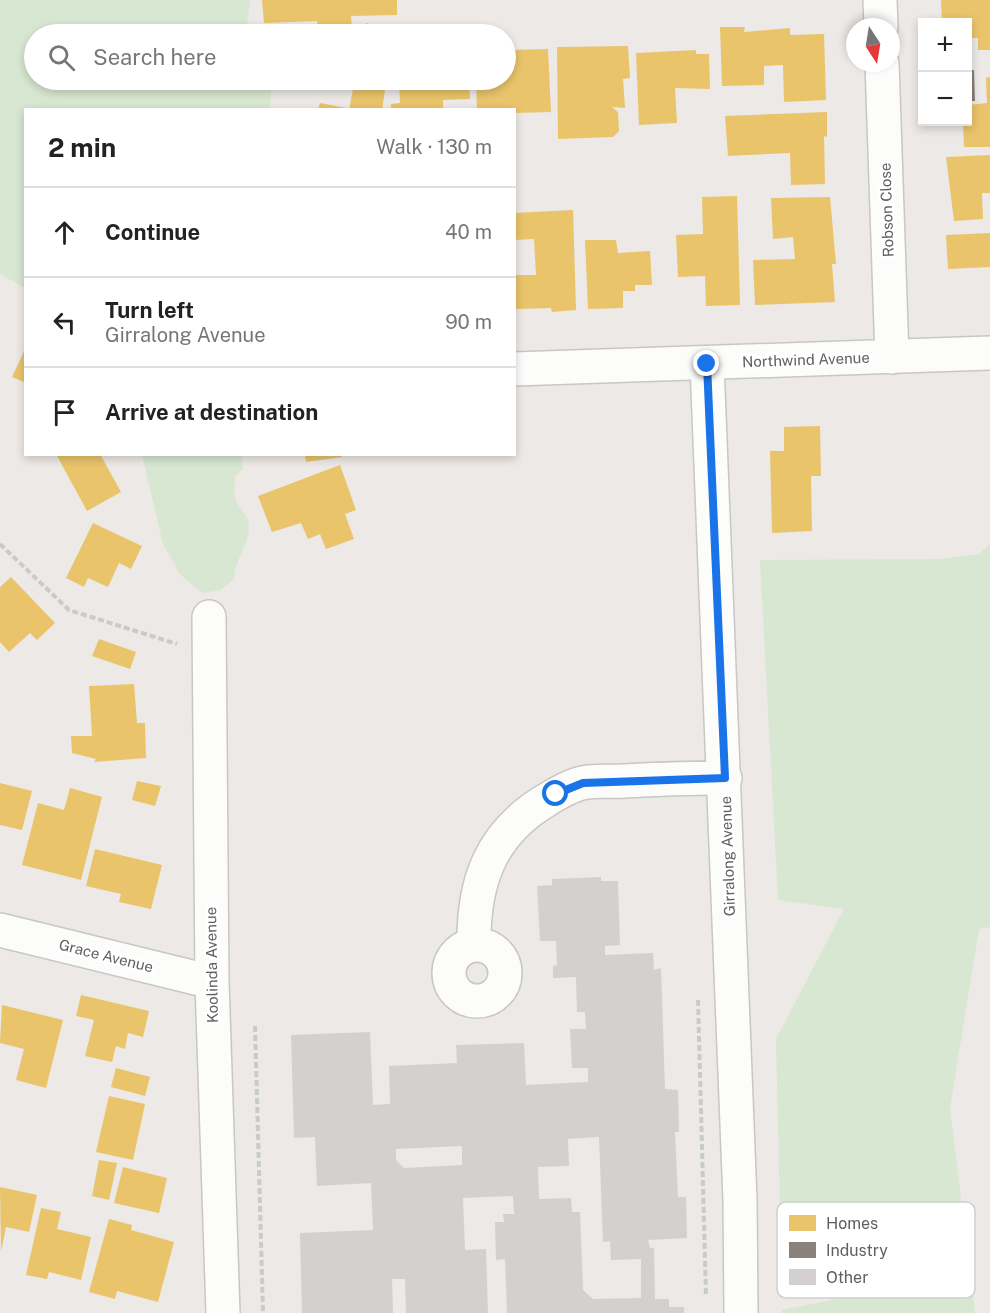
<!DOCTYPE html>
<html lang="en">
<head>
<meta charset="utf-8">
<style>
  body { margin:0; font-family:"Public Sans",sans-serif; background:#f2f2f2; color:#222 }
  .controls { position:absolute; right:18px; top:18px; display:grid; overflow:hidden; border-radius:0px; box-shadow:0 3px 9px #0003 }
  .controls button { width:54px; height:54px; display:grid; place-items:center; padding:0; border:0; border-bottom:2px solid #e0e0e0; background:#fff; color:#222; font:30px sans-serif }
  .compass { position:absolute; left:846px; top:18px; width:54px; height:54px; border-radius:50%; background:#fff; box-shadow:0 3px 9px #0003; rotate:168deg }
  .stop { position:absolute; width:18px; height:18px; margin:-14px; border:4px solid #1a73e8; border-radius:50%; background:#fff }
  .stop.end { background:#1a73e8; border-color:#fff; box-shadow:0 2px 6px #0008 }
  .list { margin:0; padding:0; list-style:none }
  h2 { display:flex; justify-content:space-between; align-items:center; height:78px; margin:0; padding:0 24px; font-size:26px }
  h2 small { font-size:20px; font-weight:400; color:#767676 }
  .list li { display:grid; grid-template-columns:39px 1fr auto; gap:18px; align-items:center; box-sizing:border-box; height:90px; padding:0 24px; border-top:2px solid #e0e0e0 }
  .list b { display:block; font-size:22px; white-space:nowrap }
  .list p { margin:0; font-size:20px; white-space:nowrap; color:#767676 }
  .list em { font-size:20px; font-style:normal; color:#767676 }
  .icon { flex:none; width:33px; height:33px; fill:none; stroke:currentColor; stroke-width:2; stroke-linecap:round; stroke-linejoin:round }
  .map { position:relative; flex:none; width:990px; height:1313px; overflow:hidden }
  .search { position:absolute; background:#fff; box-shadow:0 3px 9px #0003; left:24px; top:24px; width:492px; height:66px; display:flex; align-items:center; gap:15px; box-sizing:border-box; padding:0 21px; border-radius:33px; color:#767676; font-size:22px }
  .panel { position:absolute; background:#fff; box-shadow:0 3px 9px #0003; left:24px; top:108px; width:492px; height:348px; border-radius:0px }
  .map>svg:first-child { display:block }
  .green { fill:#d8e7d1 }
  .homes { fill:#e9c46a }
  .industry { fill:#8a817c }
  .building { fill:#d3d0cf; fill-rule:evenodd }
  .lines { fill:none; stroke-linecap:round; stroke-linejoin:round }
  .minor-casing { stroke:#c8c7c6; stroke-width:36 }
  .path { stroke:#c8ccc9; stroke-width:4; stroke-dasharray:6 3; stroke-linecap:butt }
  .minor { stroke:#fcfcfb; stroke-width:33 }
  .route { stroke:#1a73e8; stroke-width:8 }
  .labels { text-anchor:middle; stroke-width:6; stroke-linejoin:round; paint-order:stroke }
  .street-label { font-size:15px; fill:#5c6164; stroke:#fff }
  .key { fill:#fff; stroke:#ced0d0; stroke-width:1.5 }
  .key-label { font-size:16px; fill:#5c6164 }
</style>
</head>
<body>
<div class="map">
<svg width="990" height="1313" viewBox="0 0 990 1313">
  <rect width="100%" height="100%" fill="#ece9e6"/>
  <path class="green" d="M0,0h250l-4,34h-212v46h234c4,9 4,20 0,30h-242l-1,178 -25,-14z
    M142,455h100l1,14 -8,7c0,7 -2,17 1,24 3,9 12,14 13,25 1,18 -14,34 -15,54l-13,11 -19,3 -22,-19 -17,-30z
    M990,544v383l-11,2 -29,179 25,205h-193v-3l89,-18 -11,-36h-79l-5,-217 68,-130 -66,-9 -18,-340 180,-1 39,-5z"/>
  <path class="homes" d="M262,0h135v15l-46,1 1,12 16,-5 10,11h-60l-1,-13 -53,2z
    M941,0h49v50h-12v-12h-8l-2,-16h-26z
    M720,27h25l-1,5 46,-4v7l34,-1 2,66 -42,2 -1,-37 -19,1v19l-42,1z
    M628,46l2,32 -7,1 2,29 -13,-1 6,5 1,19 -6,6 -55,2 -1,-92z
    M548,49l3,63 -37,1v-3h-37l-1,-30h30v-30z
    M696,50v4h13l1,35 -35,-1 2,35 -38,2 -3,-72z
    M990,77v70h-26l-1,-25h5v-17l19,-2 -1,-25z
    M399,80h70l1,19 -27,1v10h-52v-6l9,-1z
    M354,84l31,6 -3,20h-33z
    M320,103l26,5v2h-28z
    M827,112v25l-3,-1 1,48 -34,1 -1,-32 -62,3 -3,-40z
    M990,155v38h-8l1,26 -29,2 -8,-64z
    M737,196l3,109 -34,1 -1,-30 -27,1 -2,-42 27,-1 -1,-37z
    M830,197l6,67h-4l3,38 -80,3 -2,-45 42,-1 -2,-22 -20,2 -2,-41z
    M573,210l3,100 -24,2 -1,-4 -36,1 -1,-34h22l-2,-36 -20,1v-27z
    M990,233v34l-42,2 -2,-34z
    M585,240h31l2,13 32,-2 2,34h-17v6h-12v17l-35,1z
    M26,347v36l-14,-6z
    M820,426l1,50h-10l1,55 -40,2 -2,-82h14v-24z
    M56,454h44l21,38 -34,19z
    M305,454h36l1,3 -36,5z
    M340,465l16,45 -11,4 9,25 -28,10 -6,-15 -12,5 -7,-16 -29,9 -14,-36z
    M93,523l49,23 -11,23 -12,-6 -11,24 -20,-9 -4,9 -18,-9z
    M11,577l44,46 -18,17 -7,-7 -21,19 -9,-10v-55z
    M99,639l37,13 -6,17 -38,-13z
    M134,684l3,39h8l1,35 -52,4 2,-3 -24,-6 -1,-17h21l-3,-50z
    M137,781l24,5 -6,20 -23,-6z
    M0,783l32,8 -10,39 -22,-5z
    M70,788l32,9 -21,83 -59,-15 16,-62 26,7z
    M95,849l67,16 -11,44 -32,-7 2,-8 -35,-8z
    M81,995l68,16 -6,26 -15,-4 -3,16 -9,-3 -4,16 -27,-6 9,-36 -18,-4z
    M2,1005l61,15 -17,68 -30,-8 8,-31 -24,-6z
    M116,1068l34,9 -5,19 -34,-9z
    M109,1096l36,8 -12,56 -37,-8z
    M99,1160l18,3 -8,37 -17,-4z
    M123,1167l44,11 -8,35 -45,-10z
    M0,1187l37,8 -8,37 -23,-5 -5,25z
    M41,1208l20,4 -4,17 34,8 -10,43 -32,-8 -2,7 -21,-4z
    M109,1219l23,6 -1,5 43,12 -16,60 -41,-11 -2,8 -26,-7z"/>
  <path class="industry" d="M974,70l1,31h-7v-30z"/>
  <path class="building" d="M601,877v4h17l2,64 -15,1v9l48,-2 1,17 7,-2 4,121 13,1 1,42h-4l3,65h8l1,41 -39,2 2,8h4l1,51h14v8h15v6h-177l-2,-54 -9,1 -1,-38h9l-1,-8h11l-1,-18 -50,2 2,52 21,-1 2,64h-82l-1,-34h-13l1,34h-91l-2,-80 73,-3 -2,-47 -54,3 -2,-49 -21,1 -3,-103 79,-3 3,73 17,-1 -1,-38 68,-3 -1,-18 68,-2 2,42 62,-3v-14h-16l-2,-39h16l-1,-17h-8l-1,-35 -23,1v-12l4,-1 -1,-24h-16l-3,-55 15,-1v-6zM599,1137l4,105 7,-1 1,19 30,-1v39l-48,1 -10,-9 -3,-78h-8l-1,-14 -32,1 -1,-32 31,-1 -1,-27zM462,1146v19l-58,3 -8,-8v-11z"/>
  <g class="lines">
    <defs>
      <path id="minor" d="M880,0l1,27
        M882,63l10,294
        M707,364l33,836 1,113
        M514,369l476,-16
        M209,617l3,365 11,331
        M0,930l212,52
        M449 973a28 28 0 1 1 56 0a28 28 0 1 1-56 0Z
        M474,945c-1,-62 16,-111 71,-144 11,-7 24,-15 37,-18 13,-3 29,-1 42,-2 33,-2 67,-3 101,-3"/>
    </defs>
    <use href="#minor" class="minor-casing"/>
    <path class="path" d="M0,544l69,66 108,34
      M698,1000l8,296
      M255,1026l8,287"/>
    <use href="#minor" class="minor"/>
  </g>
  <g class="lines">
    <path class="route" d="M556,794l27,-11 142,-5 -18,-414"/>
  </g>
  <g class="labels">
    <g class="street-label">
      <text transform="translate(887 210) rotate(-92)" y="5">Robson Close</text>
      <text transform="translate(806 360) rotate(-2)" y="5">Northwind Avenue</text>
      <text transform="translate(728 856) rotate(-92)" y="5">Girralong Avenue</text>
      <text transform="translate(106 956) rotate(14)" y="5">Grace Avenue</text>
      <text transform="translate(212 965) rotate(-91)" y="5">Koolinda Avenue</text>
    </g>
  </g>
  <rect x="777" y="1202" width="198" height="96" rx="9" class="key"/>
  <rect x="789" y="1215" width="27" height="16" fill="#e9c46a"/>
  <rect x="789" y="1242" width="27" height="16" fill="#8a817c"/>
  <rect x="789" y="1269" width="27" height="16" fill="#d3d0cf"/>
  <g class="key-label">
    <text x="826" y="1229">Homes</text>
    <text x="826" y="1256">Industry</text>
    <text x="826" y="1283">Other</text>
  </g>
</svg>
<div class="controls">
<button>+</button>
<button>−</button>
</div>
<svg class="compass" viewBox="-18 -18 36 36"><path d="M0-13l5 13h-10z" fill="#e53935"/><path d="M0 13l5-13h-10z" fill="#767676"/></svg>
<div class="stop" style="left:556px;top:794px"></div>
<div class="stop end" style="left:707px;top:364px"></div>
<div class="search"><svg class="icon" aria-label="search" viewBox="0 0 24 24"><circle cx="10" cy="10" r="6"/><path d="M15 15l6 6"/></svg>Search here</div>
<section class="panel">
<h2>2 min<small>Walk · 130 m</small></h2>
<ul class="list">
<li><svg class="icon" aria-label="ahead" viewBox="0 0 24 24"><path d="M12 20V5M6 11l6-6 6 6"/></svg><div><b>Continue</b></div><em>40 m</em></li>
<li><svg class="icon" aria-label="left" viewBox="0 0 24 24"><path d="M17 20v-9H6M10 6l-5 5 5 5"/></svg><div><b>Turn left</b><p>Girralong Avenue</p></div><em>90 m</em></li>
<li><svg class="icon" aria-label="arrive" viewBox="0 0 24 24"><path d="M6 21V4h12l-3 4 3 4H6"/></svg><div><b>Arrive at destination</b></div></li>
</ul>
</section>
</div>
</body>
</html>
